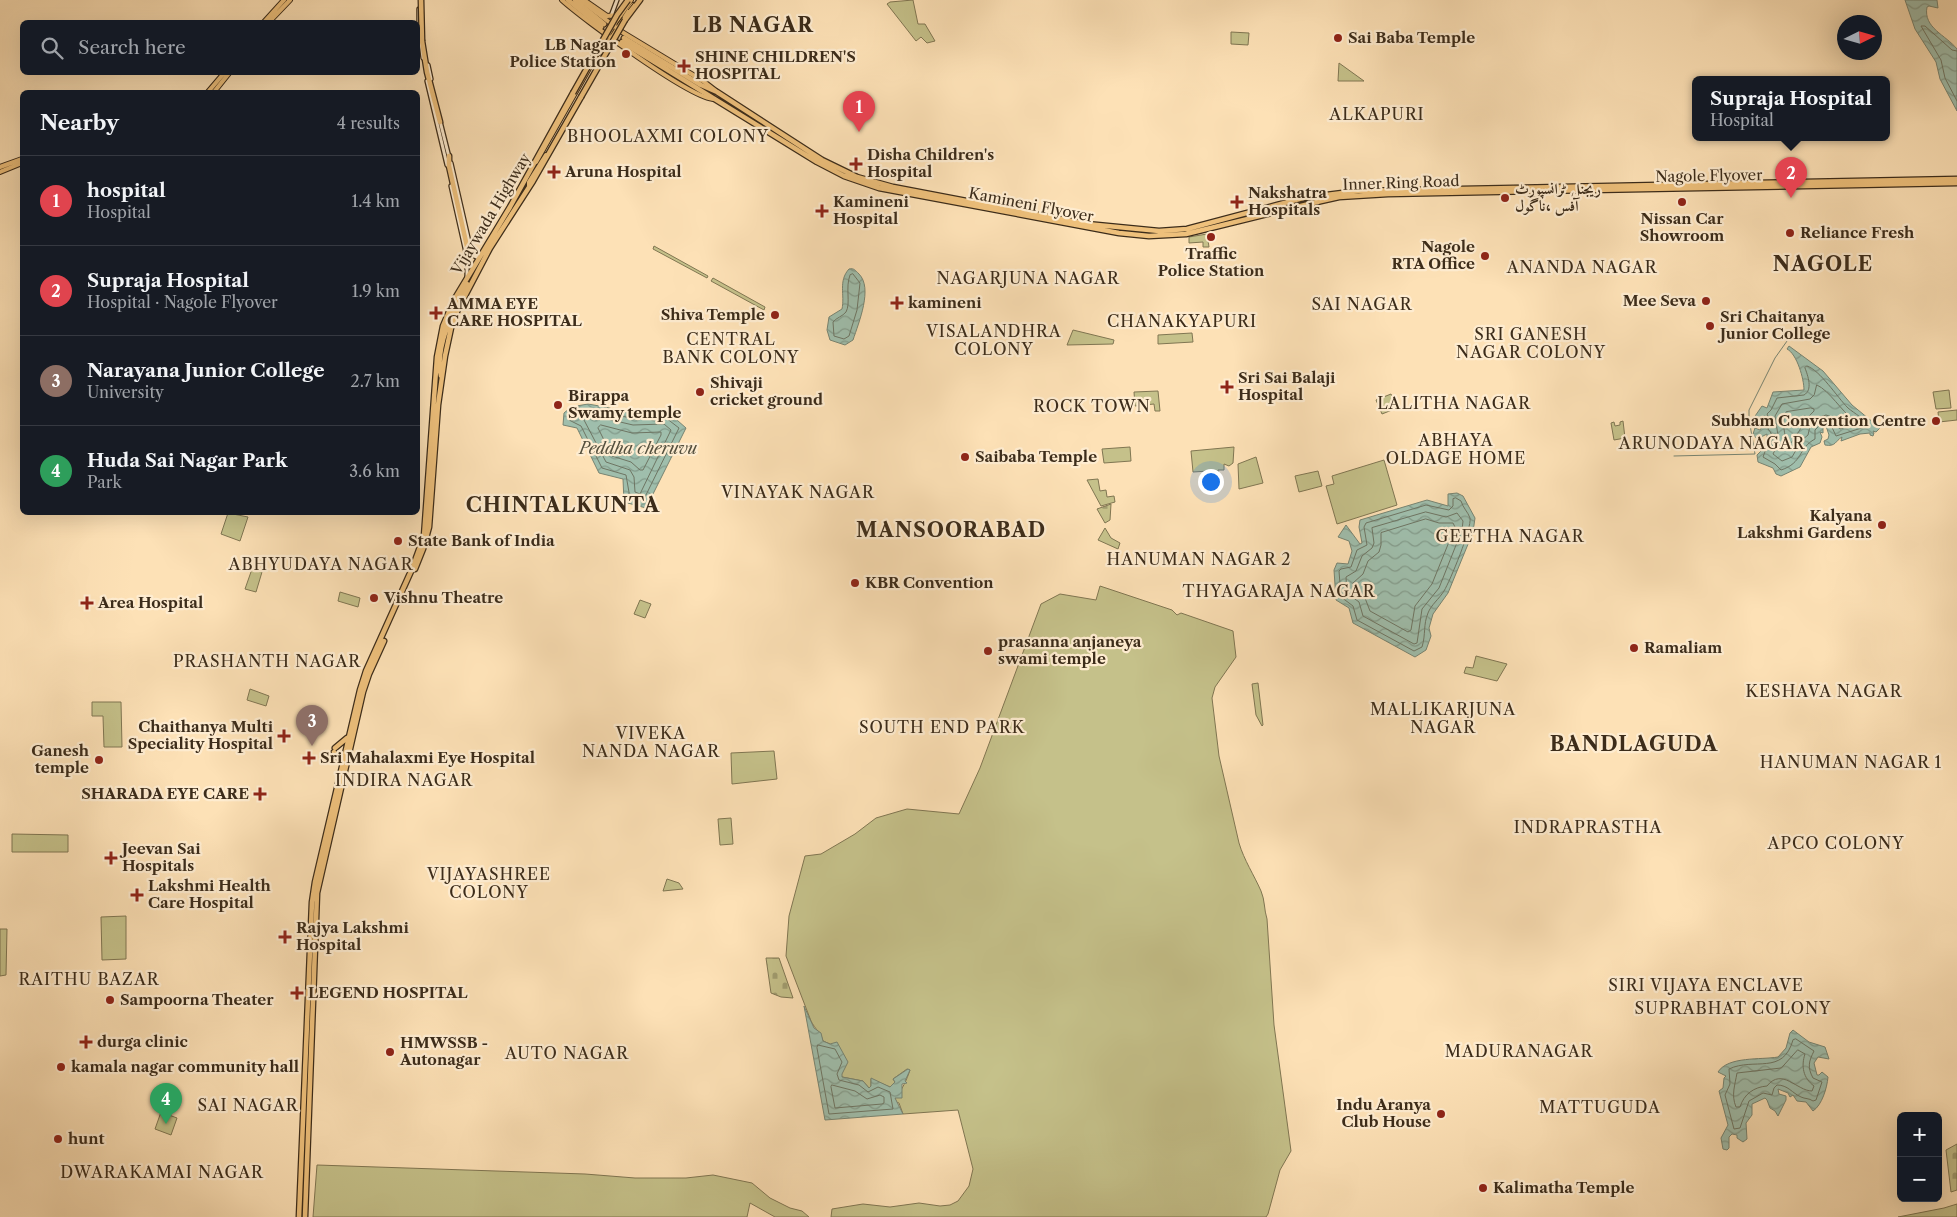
<!DOCTYPE html>
<html lang="en">
<head>
<meta charset="utf-8">
<style>
  body { margin:0; font-family:"Libre Caslon Text",Amiri,serif; background:#20242c; color:#f1f3f6 }
  .controls { position:absolute; right:15px; bottom:15px; display:grid; overflow:hidden; border-radius:8px; box-shadow:0 5px 20px #0002 }
  .controls button { width:45px; height:45px; display:grid; place-items:center; padding:0; border:0; border-bottom:1px solid #363941; background:#171b24; color:#f1f3f6; font:25px sans-serif }
  .compass { position:absolute; left:1837px; top:15px; width:45px; height:45px; border-radius:50%; background:#171b24; box-shadow:0 5px 20px #0002; rotate:85deg }
  .you { position:absolute; left:1210px; top:481px; width:18px; height:18px; margin:-12px; border:4px solid #fff; border-radius:50%; background:#1a73e8; box-shadow:0 0 0 8px #1a73e833 }
  .badge { display:grid; place-items:center; width:32px; height:32px; border-radius:50%; background:#7c3aed; color:#fff; font-size:16px; font-weight:700 }
  .pin { position:absolute; translate:-50% -41px; filter:drop-shadow(0 1px 2px #0008) }
  .pin::after { content:''; position:absolute; top:26px; width:18px; height:15px; background:inherit; clip-path:polygon(0 0,100% 0,50% 100%) }
  .popup { position:absolute; left:1692px; top:76px; width:198px; height:65px; box-sizing:border-box; display:grid; place-content:center; border-radius:8px; background:#171b24; filter:drop-shadow(0 1px 4px #0005); font-size:16px; white-space:nowrap; color:#9ea1a6 }
  .popup b { font-size:19px; color:#f1f3f6 }
  .popup::after { content:''; position:absolute; left:50%; top:100%; margin-left:-10px; border:10px solid transparent; border-top-color:#171b24 }
  .list { margin:0; padding:0; list-style:none }
  h2 { display:flex; justify-content:space-between; align-items:center; height:65px; margin:0; padding:0 20px; font-size:21px }
  h2 small { font-size:16px; font-weight:400; color:#9ea1a6 }
  .list li { display:grid; grid-template-columns:32px 1fr auto; gap:15px; align-items:center; box-sizing:border-box; height:90px; padding:0 20px; border-top:1px solid #363941 }
  .list b { display:block; font-size:19px; white-space:nowrap }
  .list p { margin:0; font-size:16px; white-space:nowrap; color:#9ea1a6 }
  .list em { font-size:16px; font-style:normal; color:#9ea1a6 }
  .icon { flex:none; width:28px; height:28px; fill:none; stroke:currentColor; stroke-width:2; stroke-linecap:round; stroke-linejoin:round }
  .map { position:relative; flex:none; width:1957px; height:1217px; overflow:hidden }
  .search { position:absolute; background:#171b24; box-shadow:0 5px 20px #0002; left:20px; top:20px; width:400px; height:55px; display:flex; align-items:center; gap:12px; box-sizing:border-box; padding:0 18px; border-radius:8px; color:#9ea1a6; font-size:19px }
  .panel { position:absolute; background:#171b24; box-shadow:0 5px 20px #0002; left:20px; top:90px; width:400px; height:425px; border-radius:8px }
  .map>svg:first-child { display:block }
  .green { fill:#c5c18a; stroke:#807652 }
  .cemetery { fill:url(#cemetery-stones); stroke:#807652 }
  .water { fill:url(#water-waves); stroke:#778472 }
  .lines { fill:none; stroke-linecap:round; stroke-linejoin:round }
  .shore { stroke:#6e7563; stroke-width:1 }
  .stream { stroke:#778472; stroke-width:1 }
  .trunk-tunnel { stroke:#d6bd97; stroke-width:4.5; stroke-dasharray:4.5 2; stroke-linecap:butt }
  .secondary-casing { stroke:#3c2c1a; stroke-width:5.5 }
  .primary-casing { stroke:#3c2c1a; stroke-width:6 }
  .trunk-casing { stroke:#3c2c1a; stroke-width:7 }
  .secondary { stroke:#feecd0; stroke-width:3 }
  .primary { stroke:#eec07b; stroke-width:4 }
  .trunk { stroke:#eec07b; stroke-width:4.5 }
  .rail { stroke:#3c2c1a; stroke-width:1; stroke-dasharray:9 9; stroke-linecap:butt }
  .trunk-bridge-casing { stroke:#3c2c1a; stroke-width:7; stroke-linecap:butt }
  .trunk-bridge { stroke:#eec07b; stroke-width:4.5 }
  .poi-dot { fill:#8f2418; stroke:#feecd0; stroke-width:2 }
  .labels { text-anchor:middle; stroke-width:4.5; stroke-linejoin:round; paint-order:stroke }
  .poi-label { font-size:15px; font-weight:bold; fill:#3c2c1a; stroke:#feecd0; text-anchor:start }
  .street-label { font-size:15px; fill:#3c2c1a; stroke:#feecd0 }
  .neighbourhood-label { font-size:16px; letter-spacing:1px; fill:#3c2c1a; stroke:#feecd0 }
  .water-label { font-size:16px; font-style:italic; fill:#55503e; stroke:#feecd0 }
  .district-label { font-size:20px; font-weight:bold; letter-spacing:1px; fill:#3c2c1a; stroke:#feecd0 }
</style>
</head>
<body>
<div class="map">
<svg width="1957" height="1217" viewBox="0 0 1957 1217">
  <defs>
    <pattern id="cemetery-stones" width="16" height="16" patternUnits="userSpaceOnUse" patternTransform="scale(1.25)"><rect width="16" height="16" fill="#c5c18a"/><path d="M2 7V4a2 2 0 0 1 4 0v3zM10 15v-3a2 2 0 0 1 4 0v3z" fill="#a19d70"/></pattern>
    <pattern id="water-waves" width="16" height="10" patternUnits="userSpaceOnUse" patternTransform="scale(1.25)"><rect width="16" height="10" fill="#9fbeac"/><path d="M0 5q4-4 8 0t8 0" fill="none" stroke="#839b8b"/></pattern>
  </defs>
  <rect width="100%" height="100%" fill="#fde1b6"/>
  <filter id="stains"><feTurbulence type="fractalNoise" baseFrequency=".004" numOctaves="4"/><feColorMatrix values="0 0 0 0 .2 0 0 0 0 .09 0 0 0 0 .02 0 0 0 .5 -.17"/></filter>
  <radialGradient id="worn" r=".72"><stop offset=".6" stop-color="#630" stop-opacity="0"/><stop offset="1" stop-color="#630" stop-opacity=".3"/></radialGradient>
  <path class="green" d="M913,0l5,24h7l10,17 -8,2 -6,-6 -5,4 -29,-37 3,-2z
    M1231,32l18,1 -1,12 -17,-1z
    M1339,63l25,18h-26z
    M1207,234l2,13h-6v-5l-14,1v-6z
    M654,246l54,30 -1,2 -54,-29z
    M713,278l52,29 -1,3 -53,-29z
    M1073,330l41,10 -1,4 -46,1z
    M1192,333l1,9 -35,2v-9z
    M1949,390l2,18 -15,1 -3,-17z
    M1158,391l2,20h-5l-1,-7 -19,2 -1,-14z
    M1391,394l6,14 -15,6 -6,-14z
    M1957,410v10l-18,2 -1,-10z
    M1623,421l2,17 -11,2 -3,-17 3,-1 1,4 5,-1v-3z
    M1130,447l1,14 -27,2 -2,-14z
    M1234,447l-1,16 -4,3 -5,-2v6h-6l1,11 -9,1 -1,-11 -16,1 -2,-21z
    M1256,457l7,26 -24,6 -1,-25z
    M1384,460l13,45 -60,19 -11,-38 8,-2 -2,-8z
    M1318,471l4,15 -23,6 -4,-16z
    M1098,479l2,12 6,-1 1,7 7,-1 1,6 -14,4 -14,-26z
    M228,513l20,4 -8,24 -19,-7z
    M1105,528l6,10 9,5 -2,6 -20,-9z
    M252,569l10,3 -6,20 -11,-3z
    M1100,586l72,24 5,5 4,-2 52,18 3,26 -21,30 -3,11 7,58 20,87c5,17 15,32 22,48 4,9 3,19 6,28l7,106 17,126 -11,19 -12,44 -2,3h-435l1,-8 31,-5 27,3 29,-4 21,3 10,-1 8,-4 11,-15 4,-17 -15,-59 -55,4 -4,-11 -3,-1 -1,-5c7,-6 12,-18 15,-27l-3,-1 -14,10 2,3 -5,5 -19,-8v7l-2,2 -6,-7 -21,-4 -12,-33 -7,-3c-2,-8 -8,-12 -12,-20l-25,-65 3,-40 16,-60 16,-2 34,-20 21,-16 31,-9 52,5 21,-46 61,-164 19,-10 36,6z
    M340,592l20,6 -2,9 -20,-6z
    M640,600l11,4 -6,14 -11,-4z
    M1476,656l31,8 -10,17 -33,-8 2,-6 7,1z
    M1258,683l5,42 -1,1 -6,-11 -4,-31z
    M250,689l19,7 -3,10 -19,-6z
    M92,702h29l1,45h-18l-1,-31h-11z
    M774,751l3,28 -45,5 -1,-31z
    M731,818l2,26 -13,1 -2,-26z
    M12,834l56,1v17h-56z
    M667,879l12,4 4,6 -20,2z
    M126,916v43l-24,1 -1,-43z
    M0,929h7l-1,46 -6,1z
    M161,1112l16,6 -6,17 -16,-6z
    M317,1165l268,9 50,4h51l27,-3 39,8 18,15 20,10 12,3 7,6h-34l-25,-14 -3,14h-434z
    M1957,1204v13h-59l46,-9z"/>
  <path class="cemetery" d="M1111,504l-1,16 -5,3 -8,-14z
    M766,958h13l14,40 -12,-1 -10,-4z
    M1957,1144v46l-6,2 -5,-42z"/>
  <path class="water" d="M1905,0h32l1,8 -9,-2 -2,1c-4,21 19,28 30,42v62l-17,-32 -4,-17 -21,-33z
    M849,269c5,-1 6,1 10,5 14,14 0,48 -6,66l-8,5 -15,-5 -3,-10 2,-13 13,-8c3,-14 -4,-28 7,-40z
    M1789,346l34,25 29,34 28,23 -4,4 -3,-1 1,2 -1,3 -3,-1v-2l-10,1 -19,7 1,-4c-7,4 -6,10 -17,8l-1,-4 4,-2 1,-4 -3,-9 -3,2v5l-3,-1 2,5 -2,6 -9,4 -11,20 -19,9 -5,-2 -3,-6 -15,-6 -1,-7 4,-4 -5,-3 5,-4 6,-1v-9l-10,5 -4,-5 2,-6 5,2 5,-8 -3,-4 -7,5 -2,-4 9,-13 5,2 6,-16 31,-2c0,-11 -7,-36 -17,-41z
    M588,404l17,3 29,7 35,-1 17,15 -40,80 -22,-6 -1,-23 -24,-6 -22,-45 -14,-3 1,-12 7,-6z
    M1457,493l6,3 12,22 -2,14 -25,61 -15,21 -4,14 2,8 -5,14 -11,7 -62,-34 -4,-15 -13,-8 -2,-30 3,-7 11,1 4,-13 -3,-10 -11,-4 8,-12 14,19 2,-1 -3,-16 1,-7 67,-20 21,6v-12z
    M804,1006l10,22 7,5 2,8 7,3 7,-2 11,20 -6,12v3l21,4 6,7 2,-2v-8l19,9 5,-5 -2,-3 15,-10 2,1 -5,11 2,2 -5,1v14h-7l8,16 -78,6z
    M1793,1030l16,12 16,5 4,12 -11,-2 -4,6 3,12h2l3,-3 6,5c-1,11 -6,28 -15,34l-7,-9 -9,-1 -4,-6 -3,2 -2,-4 -10,-4 1,5 7,2v4l-8,16 -3,-5 -5,-3 -3,-8 -2,-2 -13,6v11l-6,8 1,16 -4,3 -6,-4v-3l-5,-1 -3,3v11l-2,2 -4,-1 -2,-11 7,-13 -9,-34 4,-3 1,-10 2,-2 -8,-4c10,-16 43,-12 60,-15l8,-9 4,-15z"/>
  <g class="lines">
    <path class="shore" d="M1957,51l-5,-1 -27,-24h-4l20,34 4,18 12,23
      M853,274l7,9 -3,27 -8,26 -5,3 -10,-3 -1,-14c3,-4 10,-6 13,-10 5,-9 -1,-24 4,-37z
      M1807,366c13,4 30,31 41,42 7,6 16,10 20,18l-32,10 -6,-13 -7,-1 -8,8v9c-17,9 -12,24 -34,31l-6,-6 -12,-7 3,-8c8,-4 8,-14 2,-20l2,-8 -3,-7 4,-4 6,-12 27,-3c9,-5 4,-19 1,-27z
      M1817,385c13,6 24,26 37,35l1,3 -15,6 -8,-12 -6,-2 -6,2 -10,9 -2,9 -6,5 -10,17 -10,4 -9,-7 6,-12 -4,-26 7,-12 28,-5 4,-4z
      M1811,408l3,1v2c-11,10 -15,23 -24,33h-3c-2,-9 -6,-23 -1,-32z
      M588,410l16,1 29,8 33,-1 13,10 -36,73 -13,-3 -4,-23 -24,-7 -21,-42 -12,-6v-4l5,-4z
      M586,416l17,2 30,7 31,-1 7,6 -31,64 -5,-2 -1,-15 -4,-7 -24,-8 -22,-42z
      M601,425l31,8 29,-1v3l-18,35h-3l-9,-8 -19,-6 -14,-28z
      M1456,498l5,3c2,7 7,11 9,17 2,10 -20,63 -26,73 -5,8 -13,14 -16,22 -5,12 -2,21 -6,34l-8,4 -57,-31 -4,-14 -12,-9 -2,-26 2,-2 10,-2 6,-17 10,-5 -3,-18 2,-4 60,-18 23,5 4,-4v-7z
      M1426,512l20,5 11,-4 6,8 -1,9 -23,58 -17,21 -5,34 -3,1 -51,-28 -4,-14 -12,-9 -1,-16 10,-6 6,-15 10,-8 2,-5 -2,-15z
      M1426,519l13,4h14l2,4 -23,57 -17,22 -4,24 -3,2 -38,-21 -5,-13 -11,-9 -1,-6 10,-9 5,-13 11,-9 2,-7v-12z
      M1796,1039l18,12c-5,10 -7,16 -1,27l9,4 -6,18 -3,1c-4,-3 -8,-2 -12,-4 -9,-4 -13,-12 -24,-12l-3,3 -2,7 -9,-2 -14,8 -9,27 -6,1 -9,-34 5,-11 -1,-15c25,-12 54,7 64,-29z
      M818,1045l17,4 7,13 -5,12 2,6 20,5 9,7 10,-5 12,5 3,17 -64,5 -12,-66z
      M1798,1050l7,4c-4,12 -2,24 9,32l-2,5c-15,0 -30,-24 -45,-5 -13,1 -23,8 -27,21h-4c-5,-12 -1,-22 1,-34l44,-5z
      M832,1085l23,6 12,8 13,-4 4,2v6l-2,1 -47,4 -4,-21z"/>
    <path class="stream" d="M1674,456l81,-2 -6,-35v-9l26,-52 17,-24 18,-3"/>
    <path class="trunk-tunnel" d="M601,27l21,15
      M467,283l4,-14 -3,-18"/>
    <defs>
      <path id="secondary" d="M419,9v16l4,33
        M611,16l6,-16
        M428,65l3,14
        M427,81l20,84
        M440,121l9,36
        M451,163l21,92 7,3
        M451,186l16,71v21"/>
      <path id="primary" d="M562,0c21,19 129,99 152,99
        M580,0l42,32 81,49 13,10
        M584,0l23,16 12,-1
        M264,22l20,-22
        M269,22l21,-22
        M599,53c8,-4 25,-37 34,-48
        M208,92l17,-20
        M214,92l16,-20
        M536,162l77,-136 18,-26
        M0,167l22,-8
        M0,172l22,-9
        M529,186v-4l17,-27"/>
      <path id="trunk" d="M568,0l33,27
        M575,0l29,24
        M625,20l15,-20
        M624,38l77,47 16,7 105,68 35,17 36,10 194,37 72,7 28,-2 116,-31 55,-7 599,-12
        M422,41l5,31 13,50
        M622,42l195,120 27,14 35,12 240,45 30,3 37,-2 135,-33 18,-4 49,-3 569,-11
        M449,156v10l19,85
        M441,376c-7,-27 13,-69 26,-92
        M415,569l8,-20 6,-22 9,-122 7,-49 6,-28 7,-19 32,-61 43,-67 48,-84
        M335,748l12,-10
        M334,752l7,10
        M299,1217l13,-315 3,-20 45,-192 6,-19 46,-102 12,-33 13,-179 6,-31 11,-26 56,-93 63,-114
        M305,1217l12,-324 46,-201 6,-18 15,-33"/>
    </defs>
    <use href="#secondary" class="secondary-casing"/>
    <use href="#primary" class="primary-casing"/>
    <use href="#trunk" class="trunk-casing"/>
    <use href="#secondary" class="secondary"/>
    <use href="#primary" class="primary"/>
    <use href="#trunk" class="trunk"/>
    <path class="rail" d="M617,24l19,-24"/>
    <defs>
      <path id="trunk-bridge" d="M421,0l1,41
        M573,93l44,-78 11,-15
        M581,97l44,-77"/>
    </defs>
    <use href="#trunk-bridge" class="trunk-bridge-casing"/>
    <use href="#trunk-bridge" class="trunk-bridge"/>
  </g>
  <g class="poi-dot">
    <circle cx="1338" cy="38" r="5"/>
    <circle cx="626" cy="54" r="5"/>
    <path d="M681.5 58.5h5v5h5v5h-5v5h-5v-5h-5v-5h5z"/>
    <path d="M853.5 156.5h5v5h5v5h-5v5h-5v-5h-5v-5h5z"/>
    <path d="M551.5 164.5h5v5h5v5h-5v5h-5v-5h-5v-5h5z"/>
    <circle cx="1505" cy="198" r="5"/>
    <path d="M1234.5 194.5h5v5h5v5h-5v5h-5v-5h-5v-5h5z"/>
    <circle cx="1682" cy="202" r="5"/>
    <path d="M819.5 203.5h5v5h5v5h-5v5h-5v-5h-5v-5h5z"/>
    <circle cx="1790" cy="233" r="5"/>
    <circle cx="1211" cy="237" r="5"/>
    <circle cx="1485" cy="256" r="5"/>
    <circle cx="1706" cy="301" r="5"/>
    <path d="M894.5 295.5h5v5h5v5h-5v5h-5v-5h-5v-5h5z"/>
    <path d="M433.5 305.5h5v5h5v5h-5v5h-5v-5h-5v-5h5z"/>
    <circle cx="775" cy="315" r="5"/>
    <circle cx="1710" cy="326" r="5"/>
    <path d="M1224.5 379.5h5v5h5v5h-5v5h-5v-5h-5v-5h5z"/>
    <circle cx="700" cy="392" r="5"/>
    <circle cx="558" cy="405" r="5"/>
    <circle cx="1936" cy="421" r="5"/>
    <circle cx="965" cy="457" r="5"/>
    <circle cx="1882" cy="525" r="5"/>
    <circle cx="398" cy="541" r="5"/>
    <circle cx="855" cy="583" r="5"/>
    <circle cx="374" cy="598" r="5"/>
    <path d="M84.5 595.5h5v5h5v5h-5v5h-5v-5h-5v-5h5z"/>
    <circle cx="1634" cy="648" r="5"/>
    <circle cx="988" cy="651" r="5"/>
    <path d="M281.5 728.5h5v5h5v5h-5v5h-5v-5h-5v-5h5z"/>
    <path d="M306.5 750.5h5v5h5v5h-5v5h-5v-5h-5v-5h5z"/>
    <circle cx="99" cy="760" r="5"/>
    <path d="M257.5 786.5h5v5h5v5h-5v5h-5v-5h-5v-5h5z"/>
    <path d="M108.5 850.5h5v5h5v5h-5v5h-5v-5h-5v-5h5z"/>
    <path d="M134.5 887.5h5v5h5v5h-5v5h-5v-5h-5v-5h5z"/>
    <path d="M282.5 929.5h5v5h5v5h-5v5h-5v-5h-5v-5h5z"/>
    <path d="M294.5 985.5h5v5h5v5h-5v5h-5v-5h-5v-5h5z"/>
    <circle cx="110" cy="1000" r="5"/>
    <path d="M83.5 1034.5h5v5h5v5h-5v5h-5v-5h-5v-5h5z"/>
    <circle cx="390" cy="1052" r="5"/>
    <circle cx="61" cy="1067" r="5"/>
    <circle cx="1441" cy="1114" r="5"/>
    <circle cx="58" cy="1139" r="5"/>
    <circle cx="1483" cy="1188" r="5"/>
  </g>
  <g class="labels">
    <g class="poi-label">
      <text x="1348" y="43">Sai Baba Temple</text>
      <text x="616" y="50" text-anchor="end">LB Nagar<tspan x="616" dy="17">Police Station</tspan></text>
      <text x="695" y="62">SHINE CHILDREN'S<tspan x="695" dy="17">HOSPITAL</tspan></text>
      <text x="867" y="160">Disha Children's<tspan x="867" dy="17">Hospital</tspan></text>
      <text x="565" y="177">Aruna Hospital</text>
      <text x="1515" y="194">ریجنل ٹرانسپورٹ<tspan x="1515" dy="17">آفس ،ناگول</tspan></text>
      <text x="1248" y="198">Nakshatra<tspan x="1248" dy="17">Hospitals</tspan></text>
      <text x="833" y="207">Kamineni<tspan x="833" dy="17">Hospital</tspan></text>
      <text x="1682" y="224" text-anchor="middle">Nissan Car<tspan x="1682" dy="17">Showroom</tspan></text>
      <text x="1800" y="238">Reliance Fresh</text>
      <text x="1475" y="252" text-anchor="end">Nagole<tspan x="1475" dy="17">RTA Office</tspan></text>
      <text x="1211" y="259" text-anchor="middle">Traffic<tspan x="1211" dy="17">Police Station</tspan></text>
      <text x="1696" y="306" text-anchor="end">Mee Seva</text>
      <text x="908" y="308">kamineni</text>
      <text x="447" y="309">AMMA EYE<tspan x="447" dy="17">CARE HOSPITAL</tspan></text>
      <text x="765" y="320" text-anchor="end">Shiva Temple</text>
      <text x="1720" y="322">Sri Chaitanya<tspan x="1720" dy="17">Junior College</tspan></text>
      <text x="1238" y="383">Sri Sai Balaji<tspan x="1238" dy="17">Hospital</tspan></text>
      <text x="710" y="388">Shivaji<tspan x="710" dy="17">cricket ground</tspan></text>
      <text x="568" y="401">Birappa<tspan x="568" dy="17">Swamy temple</tspan></text>
      <text x="1926" y="426" text-anchor="end">Subham Convention Centre</text>
      <text x="975" y="462">Saibaba Temple</text>
      <text x="1872" y="521" text-anchor="end">Kalyana<tspan x="1872" dy="17">Lakshmi Gardens</tspan></text>
      <text x="408" y="546">State Bank of India</text>
      <text x="865" y="588">KBR Convention</text>
      <text x="384" y="603">Vishnu Theatre</text>
      <text x="98" y="608">Area Hospital</text>
      <text x="998" y="647">prasanna anjaneya<tspan x="998" dy="17">swami temple</tspan></text>
      <text x="1644" y="653">Ramaliam</text>
      <text x="273" y="732" text-anchor="end">Chaithanya Multi<tspan x="273" dy="17">Speciality Hospital</tspan></text>
      <text x="89" y="756" text-anchor="end">Ganesh<tspan x="89" dy="17">temple</tspan></text>
      <text x="320" y="763">Sri Mahalaxmi Eye Hospital</text>
      <text x="249" y="799" text-anchor="end">SHARADA EYE CARE</text>
      <text x="122" y="854">Jeevan Sai<tspan x="122" dy="17">Hospitals</tspan></text>
      <text x="148" y="891">Lakshmi Health<tspan x="148" dy="17">Care Hospital</tspan></text>
      <text x="296" y="933">Rajya Lakshmi<tspan x="296" dy="17">Hospital</tspan></text>
      <text x="308" y="998">LEGEND HOSPITAL</text>
      <text x="120" y="1005">Sampoorna Theater</text>
      <text x="97" y="1047">durga clinic</text>
      <text x="400" y="1048">HMWSSB -<tspan x="400" dy="17">Autonagar</tspan></text>
      <text x="71" y="1072">kamala nagar community hall</text>
      <text x="1431" y="1110" text-anchor="end">Indu Aranya<tspan x="1431" dy="17">Club House</tspan></text>
      <text x="68" y="1144">hunt</text>
      <text x="1493" y="1193">Kalimatha Temple</text>
    </g>
    <g class="street-label">
      <text transform="translate(1709 176) rotate(-1)" y="5">Nagole Flyover</text>
      <text transform="translate(1401 183) rotate(-2)" y="5">Inner Ring Road</text>
      <text transform="translate(1031 205) rotate(11)" y="5">Kamineni Flyover</text>
      <text transform="translate(491 214) rotate(-59)" y="5">Vijaywada Highway</text>
    </g>
    <g class="neighbourhood-label">
      <text x="1377" y="120">ALKAPURI</text>
      <text x="668" y="142">BHOOLAXMI COLONY</text>
      <text x="1582" y="273">ANANDA NAGAR</text>
      <text x="1028" y="284">NAGARJUNA NAGAR</text>
      <text x="1362" y="310">SAI NAGAR</text>
      <text x="1182" y="327">CHANAKYAPURI</text>
      <text x="994" y="337">VISALANDHRA<tspan x="994" dy="18">COLONY</tspan></text>
      <text x="1531" y="340">SRI GANESH<tspan x="1531" dy="18">NAGAR COLONY</tspan></text>
      <text x="731" y="345">CENTRAL<tspan x="731" dy="18">BANK COLONY</tspan></text>
      <text x="1454" y="409">LALITHA NAGAR</text>
      <text x="1092" y="412">ROCK TOWN</text>
      <text x="1456" y="446">ABHAYA<tspan x="1456" dy="18">OLDAGE HOME</tspan></text>
      <text x="1712" y="449">ARUNODAYA NAGAR</text>
      <text x="798" y="498">VINAYAK NAGAR</text>
      <text x="1510" y="542">GEETHA NAGAR</text>
      <text x="1199" y="565">HANUMAN NAGAR 2</text>
      <text x="321" y="570">ABHYUDAYA NAGAR</text>
      <text x="1279" y="597">THYAGARAJA NAGAR</text>
      <text x="267" y="667">PRASHANTH NAGAR</text>
      <text x="1824" y="697">KESHAVA NAGAR</text>
      <text x="1443" y="715">MALLIKARJUNA<tspan x="1443" dy="18">NAGAR</tspan></text>
      <text x="942" y="733">SOUTH END PARK</text>
      <text x="651" y="739">VIVEKA<tspan x="651" dy="18">NANDA NAGAR</tspan></text>
      <text x="1851" y="768">HANUMAN NAGAR 1</text>
      <text x="404" y="786">INDIRA NAGAR</text>
      <text x="1588" y="833">INDRAPRASTHA</text>
      <text x="1836" y="849">APCO COLONY</text>
      <text x="489" y="880">VIJAYASHREE<tspan x="489" dy="18">COLONY</tspan></text>
      <text x="89" y="985">RAITHU BAZAR</text>
      <text x="1706" y="991">SIRI VIJAYA ENCLAVE</text>
      <text x="1733" y="1014">SUPRABHAT COLONY</text>
      <text x="1519" y="1057">MADURANAGAR</text>
      <text x="567" y="1059">AUTO NAGAR</text>
      <text x="248" y="1111">SAI NAGAR</text>
      <text x="1600" y="1113">MATTUGUDA</text>
      <text x="162" y="1178">DWARAKAMAI NAGAR</text>
    </g>
    <g class="water-label">
      <text x="638" y="454">Peddha cheruvu</text>
    </g>
    <g class="district-label">
      <text x="753" y="32">LB NAGAR</text>
      <text x="1823" y="271">NAGOLE</text>
      <text x="563" y="512">CHINTALKUNTA</text>
      <text x="951" y="537">MANSOORABAD</text>
      <text x="1634" y="751">BANDLAGUDA</text>
    </g>
  </g>
  <rect width="100%" height="100%" filter="url(#stains)"/>
  <rect width="100%" height="100%" fill="url(#worn)"/>
</svg>
<div class="controls">
<button>+</button>
<button>−</button>
</div>
<svg class="compass" viewBox="-18 -18 36 36"><path d="M0-13l5 13h-10z" fill="#e53935"/><path d="M0 13l5-13h-10z" fill="#9ea1a6"/></svg>
<div class="you"></div>
<div class="pin badge" style="left:859px;top:132px;background:#e0444e">1</div>
<div class="pin badge" style="left:1791px;top:198px;background:#e0444e">2</div>
<div class="popup"><b>Supraja Hospital</b>Hospital</div>
<div class="pin badge" style="left:312px;top:746px;background:#8d6e63">3</div>
<div class="pin badge" style="left:166px;top:1124px;background:#2e9e5b">4</div>
<div class="search"><svg class="icon" aria-label="search" viewBox="0 0 24 24"><circle cx="10" cy="10" r="6"/><path d="M15 15l6 6"/></svg>Search here</div>
<section class="panel">
<h2>Nearby<small>4 results</small></h2>
<ul class="list">
<li><span class="badge" style="background:#e0444e">1</span><div><b>hospital</b><p>Hospital</p></div><em>1.4 km</em></li>
<li><span class="badge" style="background:#e0444e">2</span><div><b>Supraja Hospital</b><p>Hospital · Nagole Flyover</p></div><em>1.9 km</em></li>
<li><span class="badge" style="background:#8d6e63">3</span><div><b>Narayana Junior College</b><p>University</p></div><em>2.7 km</em></li>
<li><span class="badge" style="background:#2e9e5b">4</span><div><b>Huda Sai Nagar Park</b><p>Park</p></div><em>3.6 km</em></li>
</ul>
</section>
</div>
</body>
</html>
